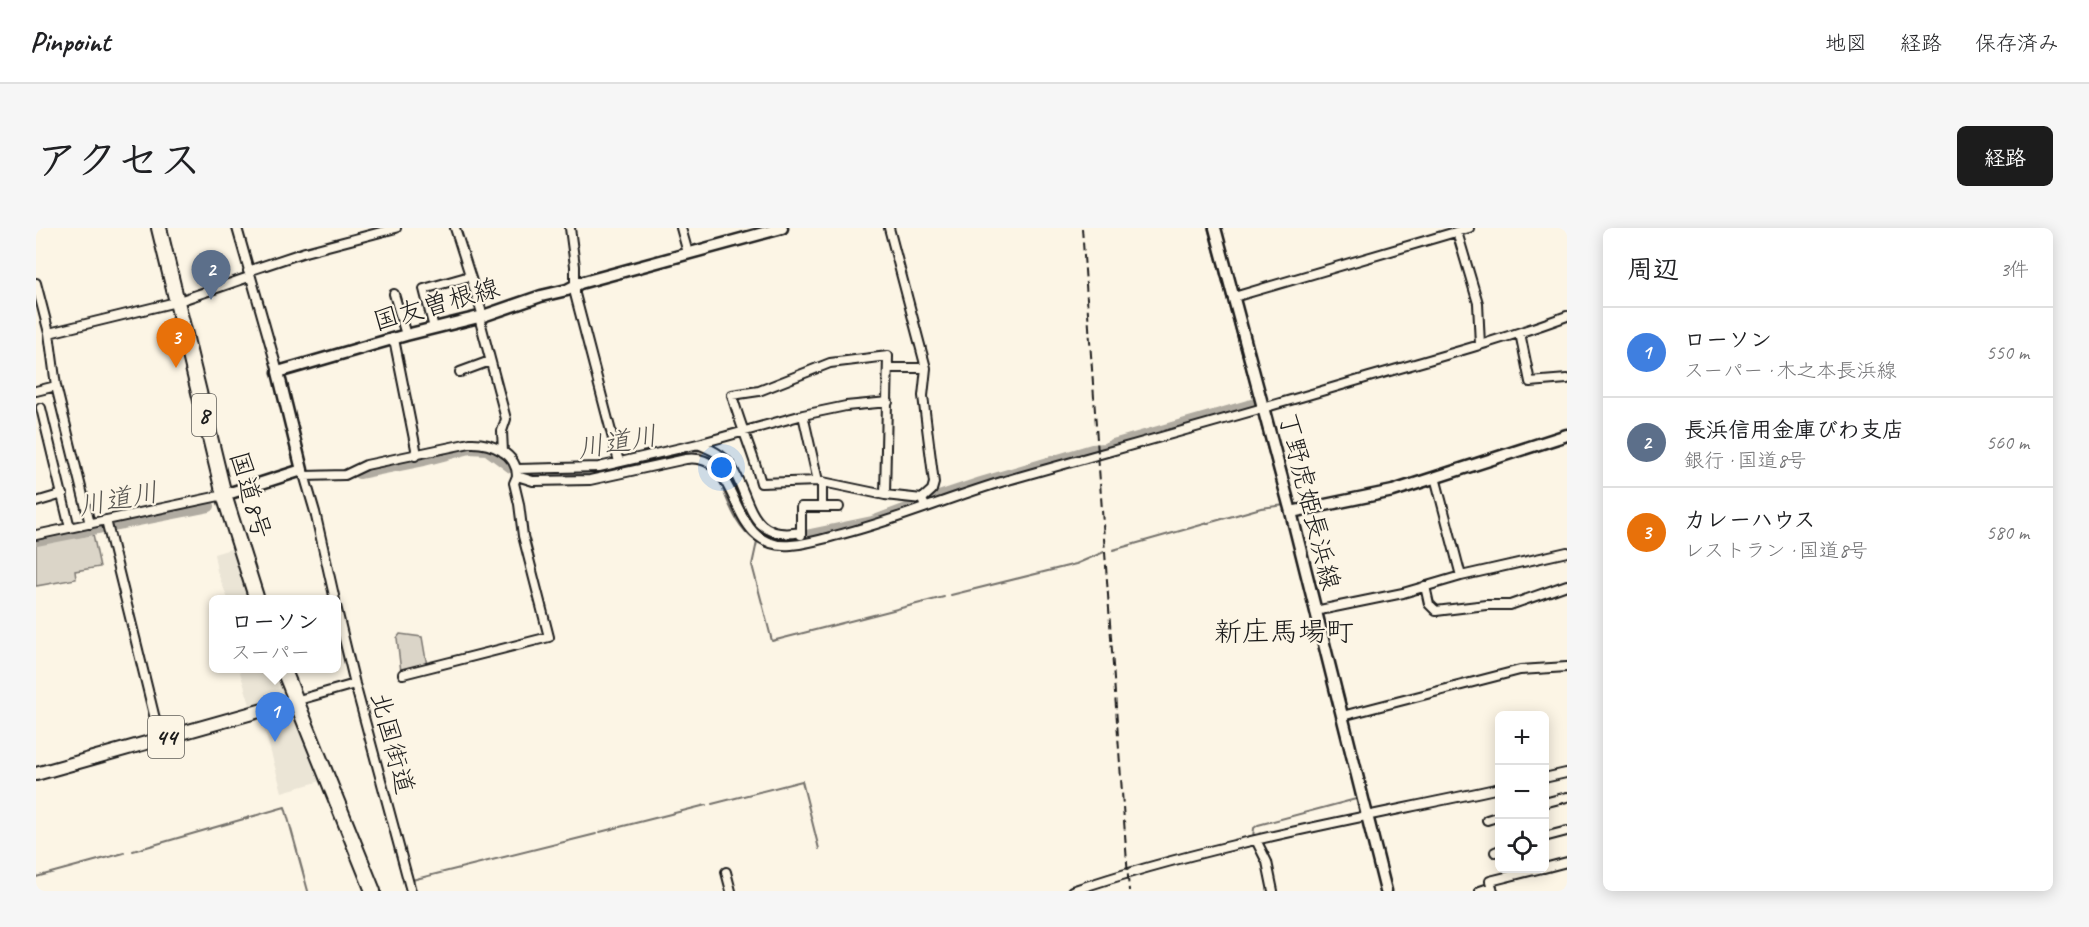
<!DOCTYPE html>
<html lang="ja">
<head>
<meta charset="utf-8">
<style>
  body { margin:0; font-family:Caveat,"Klee One",sans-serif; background:#f6f6f6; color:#202124 }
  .controls { position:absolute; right:18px; bottom:18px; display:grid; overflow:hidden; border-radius:9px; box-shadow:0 3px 15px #0003 }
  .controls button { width:54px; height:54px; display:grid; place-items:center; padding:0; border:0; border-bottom:2px solid #e0e0e0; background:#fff; color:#202124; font:30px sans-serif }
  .you { position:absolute; left:686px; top:240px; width:21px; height:21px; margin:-15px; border:4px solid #fff; border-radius:50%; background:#1a73e8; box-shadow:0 0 0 9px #1a73e833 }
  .badge { display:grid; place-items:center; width:39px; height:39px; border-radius:50%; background:#1c1c1c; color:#fff; font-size:20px; font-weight:700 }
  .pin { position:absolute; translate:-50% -50px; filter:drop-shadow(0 2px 3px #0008) }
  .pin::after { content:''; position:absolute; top:32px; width:21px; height:18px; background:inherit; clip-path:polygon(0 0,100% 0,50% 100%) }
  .popup { position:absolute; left:173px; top:367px; width:132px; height:78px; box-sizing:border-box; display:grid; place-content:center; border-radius:9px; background:#fff; filter:drop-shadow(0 2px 4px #0005); font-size:20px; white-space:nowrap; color:#757577 }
  .popup b { font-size:22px; color:#202124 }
  .popup::after { content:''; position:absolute; left:50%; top:100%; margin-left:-12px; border:12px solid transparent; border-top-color:#fff }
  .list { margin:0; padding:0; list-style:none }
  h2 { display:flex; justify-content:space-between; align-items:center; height:78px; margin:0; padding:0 24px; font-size:26px }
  h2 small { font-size:20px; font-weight:400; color:#757577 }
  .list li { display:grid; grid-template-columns:39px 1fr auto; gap:18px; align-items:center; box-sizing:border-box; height:90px; padding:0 24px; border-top:2px solid #e0e0e0 }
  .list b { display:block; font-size:22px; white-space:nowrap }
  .list p { margin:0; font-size:20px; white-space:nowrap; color:#757577 }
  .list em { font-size:20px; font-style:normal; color:#757577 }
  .icon { flex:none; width:33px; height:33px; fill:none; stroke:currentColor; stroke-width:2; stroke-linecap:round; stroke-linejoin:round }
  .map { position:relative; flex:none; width:1531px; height:663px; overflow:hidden; border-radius:9px }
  header { display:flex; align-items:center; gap:36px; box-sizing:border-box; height:84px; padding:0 30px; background:#fff; border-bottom:2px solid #e0e0e0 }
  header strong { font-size:28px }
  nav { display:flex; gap:33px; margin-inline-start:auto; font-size:21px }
  .intro { display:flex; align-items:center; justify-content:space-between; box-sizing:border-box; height:144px; padding:0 36px }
  h1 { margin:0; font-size:42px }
  .button { padding:15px 27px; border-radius:9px; background:#1c1c1c; color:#fff; font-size:21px; font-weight:700 }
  main { display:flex; gap:36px; padding:0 36px }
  aside { flex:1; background:#fff; border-radius:9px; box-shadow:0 3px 15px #0003 }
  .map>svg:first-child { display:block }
  .built { fill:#ebe5d6 }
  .green { fill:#dbd5c8; stroke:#7c7872; stroke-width:1.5 }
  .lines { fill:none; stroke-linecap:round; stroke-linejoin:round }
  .stream { stroke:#75726c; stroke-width:2 }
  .river { stroke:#b0aba1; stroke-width:12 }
  .street-casing { stroke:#1c1c1c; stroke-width:12 }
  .secondary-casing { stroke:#1c1c1c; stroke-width:15 }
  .primary-casing { stroke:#1c1c1c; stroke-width:16 }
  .highway-casing { stroke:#1c1c1c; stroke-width:18 }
  .street { stroke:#fcf5e5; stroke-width:8 }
  .secondary { stroke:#fcf5e5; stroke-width:10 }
  .primary { stroke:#fcf5e5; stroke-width:12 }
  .highway { stroke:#fcf5e5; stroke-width:14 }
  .rail { stroke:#1c1c1c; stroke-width:2; stroke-dasharray:9 4.5; stroke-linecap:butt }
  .labels { text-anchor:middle; stroke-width:4.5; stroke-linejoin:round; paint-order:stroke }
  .shield { fill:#fcf5e5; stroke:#5f5d58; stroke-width:1.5 }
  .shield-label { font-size:24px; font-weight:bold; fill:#1c1c1c }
  .street-label { font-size:26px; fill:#1c1c1c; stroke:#fcf5e5 }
  .water-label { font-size:27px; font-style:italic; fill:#575551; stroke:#fcf5e5 }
  .quarter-label { font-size:28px; fill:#1c1c1c; stroke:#fcf5e5 }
</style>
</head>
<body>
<header>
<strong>Pinpoint</strong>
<nav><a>地図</a><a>経路</a><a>保存済み</a></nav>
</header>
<div class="intro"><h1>アクセス</h1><a class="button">経路</a></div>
<main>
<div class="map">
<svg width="1531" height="663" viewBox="0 0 1531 663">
  <rect width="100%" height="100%" fill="#fcf5e5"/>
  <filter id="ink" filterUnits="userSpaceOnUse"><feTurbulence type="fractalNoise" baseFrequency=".0167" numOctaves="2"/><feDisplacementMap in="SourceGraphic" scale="12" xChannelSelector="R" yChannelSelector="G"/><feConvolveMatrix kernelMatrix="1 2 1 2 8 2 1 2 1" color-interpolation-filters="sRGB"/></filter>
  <g filter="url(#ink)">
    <path class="built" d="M198,320l18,51h-24l-11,-28 -3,-17z
      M203,441h38l7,23 -3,6 -30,10z
      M245,483h6l12,12 22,58 -39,11 -21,-75z"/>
    <path class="green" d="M57,306l7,33 -25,4 1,8 -40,7v-42z
      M364,406l22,3 5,29 -26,6 -4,-34z"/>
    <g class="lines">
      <path class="stream" d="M1172,0l49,180
        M1222,186l25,91
        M1354,259l145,-47
        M689,261l-2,1c8,20 16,39 34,52l-5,23 20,76 172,-44
        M1262,276l33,-6
        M1077,322l148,-42 24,-3
        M915,367l125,-31 28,-12
        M676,576l90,-23 17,68
        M564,604l106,-27
        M1217,610l1,-10 4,-3 98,-26
        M97,623l152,-44 23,84
        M1112,643l94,-24
        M0,649l88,-24
        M376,654v-2l184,-46"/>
      <path class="river" d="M323,245l65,-13 46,-12 17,1 24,18
        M488,246h66l100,-21c61,0 32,84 101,86l81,-17 45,-17
        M894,272l51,-17 111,-33 13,-1 8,-4 142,-41
        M0,312l173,-34"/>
      <defs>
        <path id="street" d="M201,0l41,144
          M419,0l28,88
          M534,0l5,38v28l44,168
          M645,0l7,25
          M853,0l37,140 -3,28 11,87 -2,7 -10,9 3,8
          M1421,4l21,71 2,42
          M212,43l57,-19 91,-24
          M0,55l13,50 7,53 34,138
          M358,66l12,41
          M1198,69l235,-69
          M443,89l27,102 -4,12 1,21
          M398,100l-10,-39 46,-13
          M13,105l127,-31 73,-25
          M1484,105l10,49 37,-3
          M358,111l22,110 -1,7
          M852,128l-3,139 -67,-14 -57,2c-8,-30 -21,-58 -29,-88l27,-4 71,-28z
          M853,140h37
          M424,144l30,-11
          M0,163l20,-5
          M5,180l29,120
          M662,216c12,5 24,10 32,21 21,30 17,78 71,67
          M481,241l82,-2 99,-23 105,-29
          M267,243l12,41 20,88
          M268,248l41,-1 21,-10 104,-22c20,-1 47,10 47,33l16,5 57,-1 96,-21c58,-8 38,92 105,86 14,-1 29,-5 43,-9 59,-14 115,-39 174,-56 120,-34 241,-67 361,-103 66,-19 133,-37 198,-61
          M1399,249l26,99
          M782,253l-15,-66 43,-9 42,-4
          M849,267l37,4
          M0,274l27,-8
          M786,279h17
          M70,292l54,219
          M0,307l188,-40
          M765,307v-28h21v-25
          M1389,358l4,18 7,7 50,-6h24l57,-20
          M300,378l19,78 56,207
          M1279,383l88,-18 58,-17 106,-24
          M367,446l146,-37 -26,-101 -4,-32 -5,-21 3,-7
          M259,473l60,-17
          M1306,488l178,-46 47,-3
          M1508,550l22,-5
          M1508,575l23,-6
          M1451,592l13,-4
          M1508,609l23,-6
          M1220,612l11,22 6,29
          M1459,624l5,-2
          M1508,640l23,-6
          M690,644l5,19
          M1036,663c138,-47 285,-72 428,-103
          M1444,663l6,-2
          M1457,663l-3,-10 52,-13"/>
        <path id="secondary" d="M1179,0l76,284 95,379
          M188,267l78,-25 -24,-98 128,-37 77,-19 58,-20 26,-6 13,-7 202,-55
          M1255,284l102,-21 174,-56"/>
        <path id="primary" d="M0,546l259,-73"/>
        <path id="highway" d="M123,0l65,267 33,105
          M247,440l90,223"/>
      </defs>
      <use href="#street" class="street-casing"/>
      <use href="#secondary" class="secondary-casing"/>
      <use href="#primary" class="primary-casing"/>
      <use href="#highway" class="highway-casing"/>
      <use href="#street" class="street"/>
      <use href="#secondary" class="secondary"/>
      <use href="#primary" class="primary"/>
      <use href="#highway" class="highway"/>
      <path class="rail" d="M1046,0l47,663"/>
    </g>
  </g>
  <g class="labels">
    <g class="shield">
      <rect x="156" y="166" width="24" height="42" rx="4.5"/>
      <rect x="112" y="488" width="36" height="42" rx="4.5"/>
    </g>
    <g class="shield-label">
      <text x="168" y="195">8</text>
      <text x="130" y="517">44</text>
    </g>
    <g class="street-label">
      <text transform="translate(400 76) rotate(-16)" y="9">国友曽根線</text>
      <text transform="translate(215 267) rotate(74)" y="9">国道8号</text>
      <text transform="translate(1274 273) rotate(76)" y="9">丁野虎姫長浜線</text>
      <text transform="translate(357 515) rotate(75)" y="9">北国街道</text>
    </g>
    <g class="water-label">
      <text transform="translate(581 214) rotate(-10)" y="9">川道川</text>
      <text transform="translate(82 271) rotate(-11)" y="9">川道川</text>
    </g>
    <g class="quarter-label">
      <text x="1248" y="413">新庄馬場町</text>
    </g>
  </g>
</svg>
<div class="controls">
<button>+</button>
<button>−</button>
<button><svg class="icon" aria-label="locate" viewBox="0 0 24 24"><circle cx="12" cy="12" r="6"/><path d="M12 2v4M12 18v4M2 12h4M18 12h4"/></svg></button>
</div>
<div class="you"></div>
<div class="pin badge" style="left:239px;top:514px;background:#3f7fe0">1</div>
<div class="popup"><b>ローソン</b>スーパー</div>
<div class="pin badge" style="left:175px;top:72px;background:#5c6f8a">2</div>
<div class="pin badge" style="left:140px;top:140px;background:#e8710a">3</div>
</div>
<aside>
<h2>周辺<small>3件</small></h2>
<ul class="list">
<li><span class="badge" style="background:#3f7fe0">1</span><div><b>ローソン</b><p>スーパー · 木之本長浜線</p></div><em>550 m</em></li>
<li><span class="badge" style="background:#5c6f8a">2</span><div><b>長浜信用金庫びわ支店</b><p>銀行 · 国道8号</p></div><em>560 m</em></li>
<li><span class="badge" style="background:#e8710a">3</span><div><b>カレーハウス</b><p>レストラン · 国道8号</p></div><em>580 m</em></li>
</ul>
</aside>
</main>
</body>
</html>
